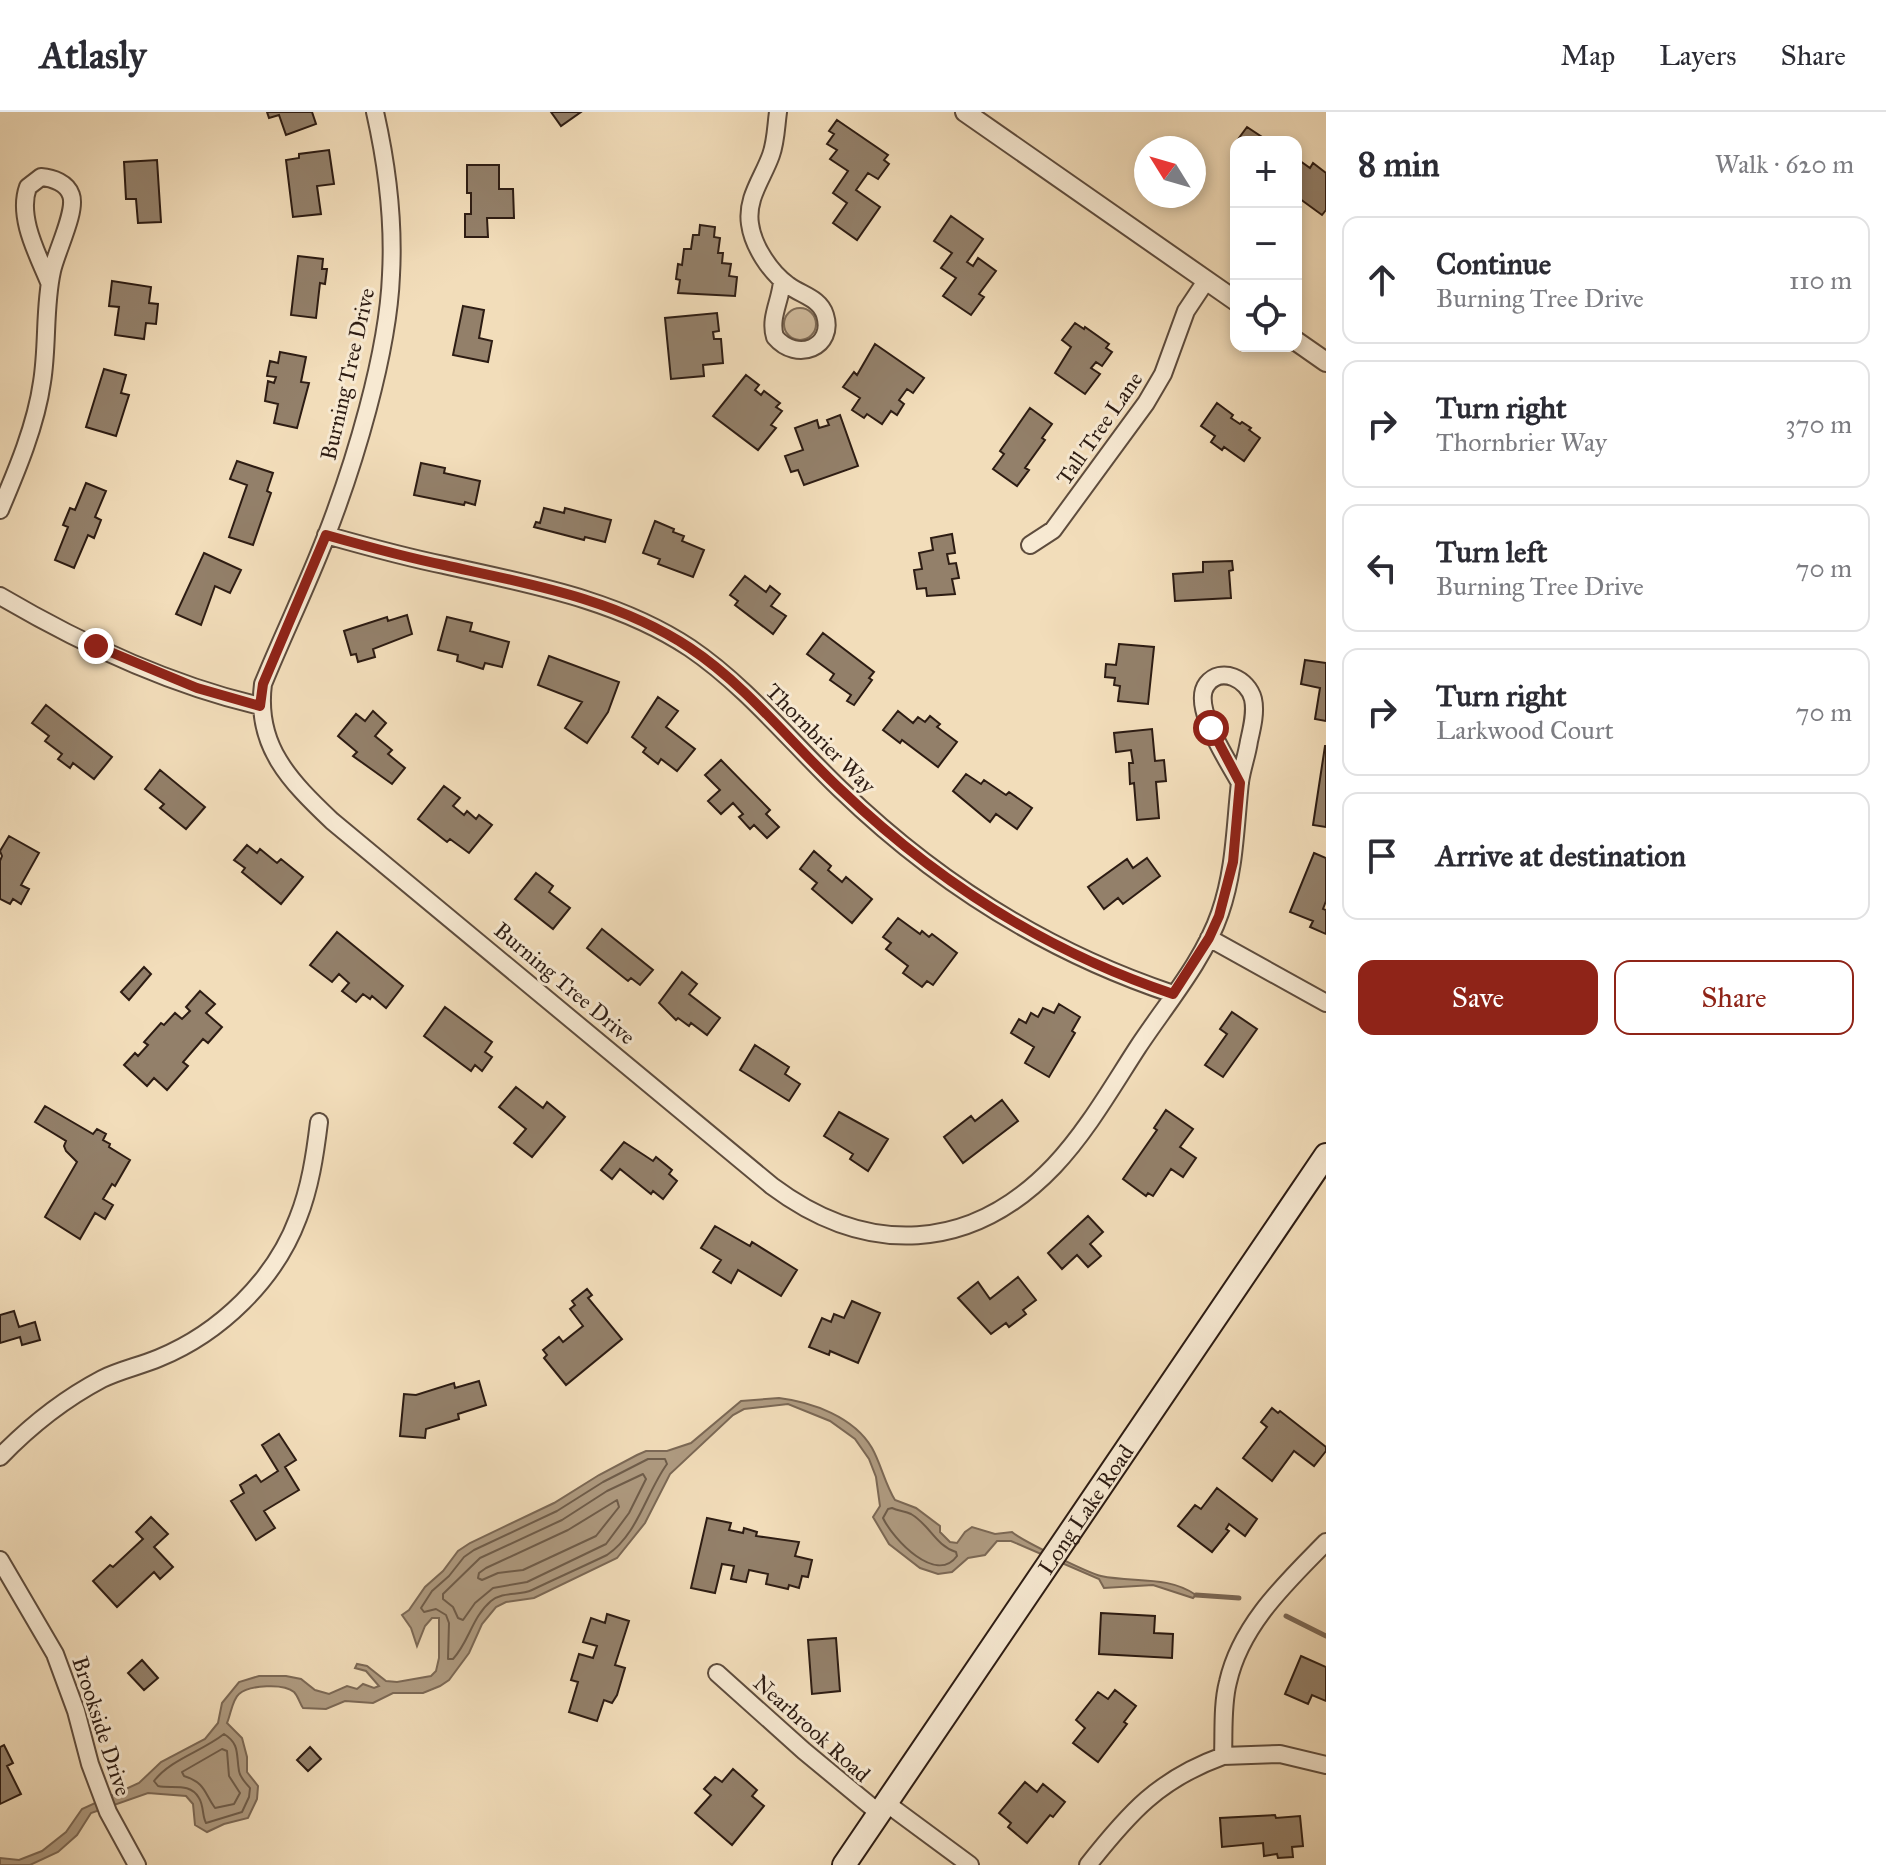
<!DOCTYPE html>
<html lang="en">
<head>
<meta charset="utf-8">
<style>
  body { margin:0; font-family:"IM FELL Great Primer",serif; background:#f7f7f7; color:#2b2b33 }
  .controls { position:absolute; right:24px; top:24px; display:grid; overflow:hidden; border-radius:16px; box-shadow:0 4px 12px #0003 }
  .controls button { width:72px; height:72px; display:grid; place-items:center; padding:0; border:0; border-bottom:2px solid #e1e1e2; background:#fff; color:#2b2b33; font:40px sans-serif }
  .compass { position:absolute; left:1134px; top:24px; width:72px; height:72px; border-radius:50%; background:#fff; box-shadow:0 4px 12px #0003; rotate:307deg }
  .stop { position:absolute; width:24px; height:24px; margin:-18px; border:6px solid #8f2418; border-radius:50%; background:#fff }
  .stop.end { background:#8f2418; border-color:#fff; box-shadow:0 2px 8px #0008 }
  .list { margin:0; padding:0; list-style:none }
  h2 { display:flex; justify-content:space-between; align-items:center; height:104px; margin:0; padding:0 32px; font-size:34px }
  h2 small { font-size:26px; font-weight:400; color:#7c7c81 }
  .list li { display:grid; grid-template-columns:52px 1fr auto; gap:24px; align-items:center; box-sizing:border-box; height:128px; margin:0 16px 16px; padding:0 16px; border:2px solid #e1e1e2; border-radius:16px }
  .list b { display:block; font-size:30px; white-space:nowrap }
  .list p { margin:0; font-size:26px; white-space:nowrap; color:#7c7c81 }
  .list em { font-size:26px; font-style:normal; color:#7c7c81 }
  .actions { display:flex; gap:16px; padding:24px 32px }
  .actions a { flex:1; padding:18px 0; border:2px solid #8f2418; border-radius:16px; text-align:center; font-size:28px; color:#8f2418 }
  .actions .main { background:#8f2418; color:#fff }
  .icon { flex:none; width:44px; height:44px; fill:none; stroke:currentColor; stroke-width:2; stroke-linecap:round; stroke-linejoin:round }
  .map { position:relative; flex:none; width:1326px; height:1753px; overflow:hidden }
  header { display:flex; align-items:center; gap:48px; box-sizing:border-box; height:112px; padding:0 40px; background:#fff; border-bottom:2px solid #e1e1e2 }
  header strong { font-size:38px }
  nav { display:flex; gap:44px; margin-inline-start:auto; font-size:28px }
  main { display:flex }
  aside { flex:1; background:#fff }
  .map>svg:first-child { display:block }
  .green { fill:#d1bc9e; stroke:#7f6c58; stroke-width:2 }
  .water { fill:#af9b81; stroke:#7b6855; stroke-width:2 }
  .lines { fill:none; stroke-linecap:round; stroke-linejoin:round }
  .shore { stroke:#6e5c4a; stroke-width:2 }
  .stream { stroke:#7b6855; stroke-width:5 }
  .building { fill:#93806a; stroke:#2d1c13; stroke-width:2 }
  .minor-casing { stroke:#5e4c3d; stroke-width:20 }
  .tertiary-casing { stroke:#5e4c3d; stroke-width:22 }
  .secondary-casing { stroke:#2d1c13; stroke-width:26 }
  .minor { stroke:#f7e9d2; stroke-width:16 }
  .tertiary { stroke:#f7e9d2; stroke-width:18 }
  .secondary { stroke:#f7e9d2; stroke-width:22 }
  .route { stroke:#8f2418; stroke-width:10 }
  .labels { text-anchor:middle; stroke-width:6; stroke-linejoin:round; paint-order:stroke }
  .street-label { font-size:22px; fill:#2d1c13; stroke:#f7e9d2 }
</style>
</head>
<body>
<header>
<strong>Atlasly</strong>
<nav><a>Map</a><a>Layers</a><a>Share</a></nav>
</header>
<main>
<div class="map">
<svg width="1326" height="1753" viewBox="0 0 1326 1753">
  <rect width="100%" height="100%" fill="#f2ddba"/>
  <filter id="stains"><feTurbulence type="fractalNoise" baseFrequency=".0025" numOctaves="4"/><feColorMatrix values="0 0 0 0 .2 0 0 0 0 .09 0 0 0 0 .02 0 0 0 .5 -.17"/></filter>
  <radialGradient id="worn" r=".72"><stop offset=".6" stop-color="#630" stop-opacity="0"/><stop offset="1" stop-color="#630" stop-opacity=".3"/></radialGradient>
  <path class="green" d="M784 212a16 16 0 1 1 32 0a16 16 0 1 1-32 0Z"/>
  <path class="water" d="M779,1286c33,4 75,19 93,50 9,16 13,36 23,52l21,8 24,18v6l10,10 7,1 8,-11 7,-5 23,7 17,-2c9,8 76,41 89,44 32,7 66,-1 95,19l-3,3 -40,-13 -49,3 -5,-9 -88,-38h-14l-12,14 -17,3 -16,14 -14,2 -18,-6 -31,-24 -16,-27 7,-11 -4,-29 -7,-18 -14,-20 -25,-18 -42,-17 -44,5 -11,6 -63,59 -25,49 -28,35 -83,40 -28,4 -10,5 -14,17 -13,29 -20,27 -9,6 -17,7h-30l-20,10 -28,-2 -19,8 -23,-1c-3,-4 -5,-12 -9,-16 -10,-9 -45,-7 -55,2 -7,6 -8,20 -12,29l15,15 5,19v15l11,14 -1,13 -9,19 -24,6 -17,8 -12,-7 -2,-21 -7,-8 -38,-3 -57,20 -14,22 -19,17 -28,13h-30v-7l19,2 23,-9 24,-19 16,-23 57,-26 22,-21 44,-23 13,-16 4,-20 17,-21 20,-6h27l15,3 14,11 14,4 18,-8 10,3 6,-5 11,4 5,-2 -13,-15 -11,-3 2,-4 10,2 19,15 11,1 34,-6 5,-5 3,-13v-40h-7l-7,8 -8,20 -6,-18 -9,-13 7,-5 16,-23 18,-16 15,-20 12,-8 84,-40 45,-28 38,-20 9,-4h21l24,-8 50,-42z"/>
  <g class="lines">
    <path class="shore" d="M648,1347h17l2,5c-21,29 -29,70 -60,91 -25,12 -50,23 -75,35 -13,6 -29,1 -41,11 -19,16 -22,41 -38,58h-5l1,-36 -3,-8 -10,-6 -12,3 -3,-4 11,-17 17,-15 15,-19 10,-7 83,-39 46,-29z
      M643,1362l3,5 -17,34 -23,31 -79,38 -34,6 -18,15 -12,17 -5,-2 -5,-11 -10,-8v-5l37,-36 82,-38 45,-29z
      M617,1388l2,7 -23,29 -73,34 -25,3 -16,7 -4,-2 1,-5 7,-5 82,-38z
      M892,1396c6,3 13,3 19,6 19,11 24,31 45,38l1,4c-21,29 -64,-17 -74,-38l5,-9z
      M224,1622c16,10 12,20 15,37 1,7 7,12 11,17l-1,9 -7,15 -36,11c-4,-7 -2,-17 -7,-25 -9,-16 -27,-9 -41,-12l-4,-5c17,-22 47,-29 70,-47z
      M222,1637l5,2 2,25 11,17 -6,11 -19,4c-11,-15 -9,-25 -31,-32l-2,-4z"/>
    <path class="stream" d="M1196,1483l43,3
      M1286,1504l40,20"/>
  </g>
  <path class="building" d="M267,0h45l4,12 -30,11 -7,-20 -10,3z
    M551,0h30l-20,14z
    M837,8l51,35 -4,5 5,4 -11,15 -10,-6 -12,17 24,17 -23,33 -24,-17 14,-20 -14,-10 15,-22 -18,-12 7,-9 -10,-6 7,-10 -5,-3z
    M1247,15l18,12 -1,3h-28z
    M329,38l5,34 -17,2 4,28 -28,3 -7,-57 13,-2v-4z
    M1296,46l14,10 3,-5 13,10v37l-4,5 -26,-19 3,-5 -3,-1z
    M157,48l4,62 -23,1 -2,-24h-10l-2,-37z
    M467,53h32v24h14l1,29h-27l1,19h-23v-23h6v-21h-4z
    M951,104l32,23 -16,23 6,4 5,-8 18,13 -17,23 5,3 -13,18 -28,-19 13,-18 -15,-10 11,-15 -18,-12z
    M700,113l15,2 -1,10 6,1 -2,15h5l-1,10 9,1 -2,12 8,1 -2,19 -57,-3 2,-13 -4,-1 2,-15 4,1 2,-16h7l2,-14h6z
    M298,144l25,3 -1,10h5l-2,15 -5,-1 -4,35 -25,-3z
    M112,169l39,6 -2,16 9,1 -2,20 -10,-1 -2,16 -29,-4 4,-28 -10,-1z
    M463,194l21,4 -5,28 13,3 -4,21 -35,-7z
    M717,201l2,18 -6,1 1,7h7l2,24 -20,2 1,11 -33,3 -6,-61z
    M1075,211l9,6 1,-2 24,17 -3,4 6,4 -10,14 -6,-4 -5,6 9,6 -15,20 -30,-21 16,-26 -9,-7z
    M875,232l49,34 -11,15 -6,-4 -8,11 5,4 -7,11 -6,-4 -9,13 -15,-10 -3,4 -12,-8 8,-12 -17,-11 11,-15 3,3z
    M280,240l26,5 -5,25 8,1 -12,45 -23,-5 4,-19 -13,-3 3,-20 6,2 2,-6 -9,-1 3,-15 8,2z
    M104,257l22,6 -5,18 8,2 -13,41 -30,-9z
    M746,263l13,10 -4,5 6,5 3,-4 16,12 -4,4 6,4 -11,14 5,3 -18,22 -45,-34z
    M1217,291l16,12 -2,3 9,6 2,-2 9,6 -2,2 11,8 -16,23 -20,-14 -2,3 -11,-8 4,-6 -14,-10z
    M1030,296l22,16 -10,14 3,2 -20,28 4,2 -12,16 -24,-17 11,-15 -4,-3z
    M840,303l18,51 -54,19 -6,-15 -7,2 -6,-16 18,-6 -8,-22 22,-8 2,8 10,-3 -2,-5z
    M237,349l36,12 -6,18 4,2 -18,52 -24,-8 18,-52 -17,-6z
    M421,351l24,5 -1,5 36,8 -5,24 -10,-3 -1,3 -50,-10z
    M86,371l20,8 -11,26 6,3 -7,18 -6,-3 -14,33 -19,-8 13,-33 -5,-2 7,-17 5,2z
    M544,396l20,5 1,-5 46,12 -6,22 -20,-5 -1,3 -50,-13 2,-5 4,1z
    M655,409l19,8 -1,3 11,4 -2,5 22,9 -11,27 -35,-13 2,-5 -17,-6z
    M952,422l3,19 -8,1 2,10 7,-1 3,15 -7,1 3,15 -28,2 -1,-8 -9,1 -3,-19 8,-1 -3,-16 14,-3 -2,-12z
    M204,441l37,17 -11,23 -15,-7 -14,39 -25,-11z
    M1232,449l1,9 -4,1 2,27 -56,3 -2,-27 30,-2v-10z
    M745,464l21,16 4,-6 10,8 -9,12 15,10 -13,18 -38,-29 3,-4 -8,-6z
    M407,503l5,19 -39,15 2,8 -17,5 -2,-8 -5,1 -7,-24 43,-14 1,4z
    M447,505l25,6 -2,8 39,11 -7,25 -17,-4 -2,6 -26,-8 1,-6 -20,-5z
    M823,521l51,39 -5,6 3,2 -18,25 -7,-4 4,-6 -21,-15 4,-6 -27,-20z
    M1119,532l35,3 -6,57 -30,-3 2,-15 -6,-1 1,-7 -10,-1 1,-13 10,1z
    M549,544l70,26 -11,30 -21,31 -22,-15 17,-26 -44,-17z
    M1305,548l21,3v58l-11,-2 5,-31 -19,-4z
    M658,585l20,14 -12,16 29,22 -18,22 -16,-12 -3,5 -15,-12 3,-4 -14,-11z
    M46,593l66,52 -18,22 -21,-16 -3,5 -12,-9 4,-5 -17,-13 4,-5 -17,-13z
    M373,599l13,12 -11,13 17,14 -4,4 17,14 -13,16 -39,-28 4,-4 -19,-16 18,-22 9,7z
    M898,599l15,12 5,-6 7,5 5,-6 10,8 -3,3 20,15 -19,25 -36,-27 -2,3 -17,-13z
    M1152,617l3,32 9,-1 2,21 -10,1 3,36 -22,2 -3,-37 -4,1 -1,-21h4l-2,-13 -15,2 -2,-19z
    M1325,634h1v81l-13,-2z
    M721,648l49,50 -4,4 13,13 -12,11 -13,-13 -4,4 -11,-12 4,-3 -10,-11 -12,11 -13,-13 12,-11 -15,-15z
    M160,658l45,37 -19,22 -26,-21 4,-4 -19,-15z
    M966,662l15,10 3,-4 22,15 3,-3 23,16 -15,21 -21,-15 -6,8 -37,-31z
    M444,674l16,12 -7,8 11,9 3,-4 9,8 3,-4 13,10 -23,28 -19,-14 -3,3 -29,-23z
    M9,724l30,17 -18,32 8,4 -8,15 -8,-5 -3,5 -10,-5v-38l2,-5 -2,-5z
    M247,733l10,8 3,-4 17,14 4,-4 22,18 -22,27 -39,-32 3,-4 -11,-8z
    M814,739l17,15 -3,4 14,12 4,-5 26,22 -20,24 -40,-34 5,-6 -17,-14z
    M1314,741l12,5v43l-3,8 3,1v24l-16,-7 3,-6 -23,-9z
    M1147,746l13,18 -37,28 -5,-6 -14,11 -16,-22 39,-28 6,9z
    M536,761l17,13 -4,6 21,16 -17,21 -38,-30z
    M898,806l22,16 2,-3 7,6 3,-3 25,19 -24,32 -6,-4 -5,6 -19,-14 5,-7 -22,-17 5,-6 -8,-6z
    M602,817l51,41 -13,15 -9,-7 -3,3 -41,-33z
    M337,820l66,54 -17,22 -14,-12 -2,3 -7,-5 -7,8 -14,-11 7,-8 -10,-9 -7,8 -22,-17z
    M144,855l7,7 -22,26 -8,-8z
    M682,860l15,12 -8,10 31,24 -13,17 -16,-12 -2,3 -11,-8 -2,2 -17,-17z
    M200,879l15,13 -9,9 16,14 -14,16 -5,-4 -20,23 5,4 -21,24 -13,-12 -7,8 -23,-21 11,-12 3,3 10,-11 -4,-3 17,-19 3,2 11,-12 7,6 8,-8 -4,-4z
    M1059,892l21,13 -8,14 3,2 -26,44 -24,-14 9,-16 -23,-14 8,-14 7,4 5,-10 7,4 5,-9 11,5z
    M445,895l47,35 -7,10 7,5 -10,14 -7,-6 -4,6 -47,-35z
    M1232,900l25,17 -34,48 -18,-12 22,-31 -7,-5z
    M755,933l34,22 -4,7 15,10 -11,17 -49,-31z
    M516,975l27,21 4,-6 18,15 -33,40 -18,-14 12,-14 -27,-22z
    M1002,988l16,21 -55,42 -19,-26 27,-21 4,5z
    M45,994l48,28 4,-5 9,5 -3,6 7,4 -1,3 21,13 -15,26 -3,-2 -9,15 10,6 -8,14 -10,-6 -15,26 -35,-22 32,-55 -11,-11 -2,-5 2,-5 -31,-19z
    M1166,998l27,19 -13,18 16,11 -13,19 -12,-8 -18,27 -5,-3 -2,3 -23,-17 34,-49 -3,-2z
    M839,1000l49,27 -20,32 -18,-12 3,-5 -29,-18z
    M624,1030l29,19 3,-4 16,13 -3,4 8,7 -14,18 -10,-8 -2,3 -31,-25 -8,10 -11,-9z
    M1088,1104l15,16 -13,12 11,12 -13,11 -11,-12 -15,14 -14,-16z
    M715,1114l35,20 2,-4 45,28 -16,26 -43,-26 -7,13 -18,-11 8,-12 -20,-12z
    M1018,1165l18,23 -13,10 3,4 -17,13 -3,-4 -15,11 -33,-36 20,-16 12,17z
    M587,1177l5,6 -4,3 34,41 -56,46 -22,-27 3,-3 -4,-5 16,-13 4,5 20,-16 -13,-17 5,-4 -3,-4z
    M852,1189l28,12 -22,50 -28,-12 -1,4 -20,-8 13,-29 9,4 3,-8 10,4z
    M14,1199l5,16 16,-5 5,18 -18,5 -2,-8 -20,6v-28z
    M479,1269l7,24 -28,9 1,5 -33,10 -1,9 -25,-2 4,-42 12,1 38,-12 1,5z
    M1272,1296l6,5 2,-2 46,36v4l-12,15 -20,-15 -22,30 -29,-23 24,-31 -6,-5z
    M279,1322l17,26 -11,7 14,23 -35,21 11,17 -19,12 -25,-39 13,-8 -4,-8 16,-10 5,7 17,-11 -16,-26z
    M1217,1376l40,31 -12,17 -16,-12 -3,5 3,2 -17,21 -34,-26 17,-21 6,4z
    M151,1405l17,17 -14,13 19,20 -13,12 -6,-7 -37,35 -24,-26 17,-16 3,2 30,-28 -7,-7z
    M707,1406l24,5 -2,7 14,3 1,-5 13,4 -1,4 43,6 -4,14 17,4 -4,17 -6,-1 -3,12 -10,-3 -1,4 -22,-5 2,-10 -19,-4 -3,12 -15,-3 3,-13 -12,-2 -7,29 -24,-5z
    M1101,1501l54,3 -1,17 19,1 -1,24 -73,-4z
    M607,1502l22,7 -14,44 10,3 -8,27 -5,8 -8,-3 -7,21 -28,-9 9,-30 -7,-2 8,-26 14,4 4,-12 -14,-4 8,-24 14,5z
    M836,1526l4,53 -28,3 -4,-54z
    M1301,1544l25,11v34l-14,-6 -4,9 -23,-10z
    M142,1548l16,18 -14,12 -16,-17z
    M1115,1578l21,16 -12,16 3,2 -29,38 -25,-19 12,-15 -9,-8 22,-28 10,7z
    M4,1633l9,18 -6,3 14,28 -21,10v-57z
    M310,1635l11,12 -13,12 -11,-11z
    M733,1657l24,21 -5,6 12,10 -32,39 -37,-32 16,-18 -7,-6 11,-12 7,5z
    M1025,1670l12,10 6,-8 22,18 -12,15 -3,-2 -23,28 -19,-16 3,-4 -12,-10z
    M1275,1703l1,3 24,-2 3,30 -11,1 1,10 -15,1 -1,-4 -13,2 -1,-13 -41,4 -2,-29z"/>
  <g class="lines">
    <defs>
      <path id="minor" d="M375,0c12,53 19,108 16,163 -3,79 -37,190 -66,264 -19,49 -42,96 -62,145 -8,62 27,97 69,137l440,365c95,71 199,67 282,-20 33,-35 58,-79 84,-119 27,-41 66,-87 82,-134 15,-43 15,-86 20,-131 2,-14 7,-27 9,-41 3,-13 7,-29 4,-42 -5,-20 -32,-33 -46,-15 -17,22 22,78 33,99
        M778,0c-2,14 -2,29 -7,43 -8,23 -25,43 -21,69 3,22 20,48 38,61 13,10 32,13 37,30 10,32 -28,48 -50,22 -6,-19 6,-37 7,-56
        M0,398c17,-40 36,-85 42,-128 6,-37 2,-75 10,-111 4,-19 25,-60 19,-76 -4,-12 -18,-17 -30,-18l-13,10c-11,30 10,68 21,95
        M326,423c39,11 78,22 118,30 84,19 172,34 246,83 56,38 101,94 150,141 95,92 207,163 333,205
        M1030,433l23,-15 93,-127 17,-29 23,-63 20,-30
        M0,484c80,47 170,89 260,110
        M1209,826l117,65
        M0,1345c29,-30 64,-58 102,-78 18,-9 38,-13 57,-21 61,-25 116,-78 139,-140 12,-30 17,-63 21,-96
        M0,1448l55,94 21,57 14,53 18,48 29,53
        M717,1561l87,78 75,62
        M1223,1644l57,-2 46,11
        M886,1691l84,62
        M1088,1753c41,-52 71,-86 135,-109 1,-24 -1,-51 5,-74 13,-58 59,-100 98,-140"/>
      <path id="tertiary" d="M965,0l271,189
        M1296,229l30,21"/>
      <g id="secondary">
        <path id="s1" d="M844,1753l482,-710"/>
      </g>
    </defs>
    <use href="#minor" class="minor-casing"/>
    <use href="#tertiary" class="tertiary-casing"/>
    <use href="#secondary" class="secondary-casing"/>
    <use href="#minor" class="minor"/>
    <use href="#tertiary" class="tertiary"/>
    <use href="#secondary" class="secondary"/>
  </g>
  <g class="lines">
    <path class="route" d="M96,534l101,42 63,18 3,-22 63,-149c39,11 78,22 118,30 85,19 172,34 246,83 57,38 101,95 150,141 96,92 207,163 333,205l36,-56 10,-22 14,-54 7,-79 -29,-55"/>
  </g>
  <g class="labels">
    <g class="street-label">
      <text transform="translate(347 262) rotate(-77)" y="8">Burning Tree Drive</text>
      <text transform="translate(1099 316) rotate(-55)" y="8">Tall Tree Lane</text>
      <text transform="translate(821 626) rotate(45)" y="8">Thornbrier Way</text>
      <text transform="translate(565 871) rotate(40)" y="8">Burning Tree Drive</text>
      <text dy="8" stroke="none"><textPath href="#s1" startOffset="430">Long Lake Road</textPath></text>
      <text transform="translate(102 1614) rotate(72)" y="8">Brookside Drive</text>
      <text transform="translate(812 1616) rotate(42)" y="8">Nearbrook Road</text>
    </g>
  </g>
  <rect width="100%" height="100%" filter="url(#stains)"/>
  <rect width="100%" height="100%" fill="url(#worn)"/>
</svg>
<div class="controls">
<button>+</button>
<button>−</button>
<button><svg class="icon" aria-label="locate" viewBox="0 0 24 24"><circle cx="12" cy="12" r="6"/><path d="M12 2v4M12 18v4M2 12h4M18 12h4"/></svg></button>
</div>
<svg class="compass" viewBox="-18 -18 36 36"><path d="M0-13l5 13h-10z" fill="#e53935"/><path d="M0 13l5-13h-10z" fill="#7c7c81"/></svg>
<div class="stop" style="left:1211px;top:616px"></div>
<div class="stop end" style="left:96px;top:534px"></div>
</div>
<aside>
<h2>8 min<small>Walk · 620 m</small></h2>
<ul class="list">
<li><svg class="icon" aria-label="ahead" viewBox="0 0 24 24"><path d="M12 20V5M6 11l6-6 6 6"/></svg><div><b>Continue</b><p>Burning Tree Drive</p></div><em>110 m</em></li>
<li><svg class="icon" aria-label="right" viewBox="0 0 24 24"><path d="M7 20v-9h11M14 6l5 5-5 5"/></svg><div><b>Turn right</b><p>Thornbrier Way</p></div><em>370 m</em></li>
<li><svg class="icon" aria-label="left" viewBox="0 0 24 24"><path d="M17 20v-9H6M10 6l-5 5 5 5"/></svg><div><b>Turn left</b><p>Burning Tree Drive</p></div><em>70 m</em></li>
<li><svg class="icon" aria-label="right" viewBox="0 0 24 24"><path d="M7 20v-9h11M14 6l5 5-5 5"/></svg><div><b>Turn right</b><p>Larkwood Court</p></div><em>70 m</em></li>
<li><svg class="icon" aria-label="arrive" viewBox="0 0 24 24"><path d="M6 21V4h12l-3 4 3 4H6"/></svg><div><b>Arrive at destination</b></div></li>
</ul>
<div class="actions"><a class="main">Save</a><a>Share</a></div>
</aside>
</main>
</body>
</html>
